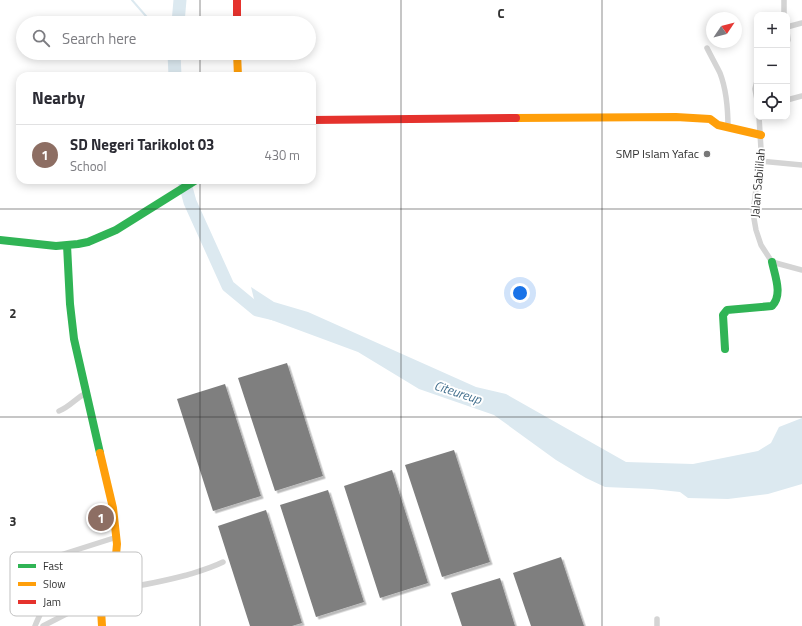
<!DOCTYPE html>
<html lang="en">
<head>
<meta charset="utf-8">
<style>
  body { margin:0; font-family:"Titillium Web",sans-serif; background:#f7f7f7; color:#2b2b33 }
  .controls { position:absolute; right:12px; top:12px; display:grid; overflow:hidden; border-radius:8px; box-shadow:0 2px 10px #0003 }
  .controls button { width:36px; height:36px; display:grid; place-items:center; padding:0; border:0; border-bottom:1px solid #e1e1e2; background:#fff; color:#2b2b33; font:20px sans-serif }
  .compass { position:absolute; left:706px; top:12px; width:36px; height:36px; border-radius:50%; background:#fff; box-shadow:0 2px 10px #0003; rotate:55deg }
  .you { position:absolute; left:520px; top:293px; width:14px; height:14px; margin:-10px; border:3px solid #fff; border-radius:50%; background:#1a73e8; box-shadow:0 0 0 6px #1a73e833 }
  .badge { display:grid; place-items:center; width:26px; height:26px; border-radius:50%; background:#787878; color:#fff; font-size:13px; font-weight:700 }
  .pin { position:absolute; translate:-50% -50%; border:2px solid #fff; box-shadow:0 1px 4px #0006 }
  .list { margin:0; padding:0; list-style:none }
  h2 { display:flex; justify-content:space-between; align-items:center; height:52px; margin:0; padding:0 16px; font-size:17px }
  h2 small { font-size:13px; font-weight:400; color:#7c7c81 }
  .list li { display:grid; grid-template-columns:26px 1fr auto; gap:12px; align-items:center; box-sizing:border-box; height:60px; padding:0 16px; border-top:1px solid #e1e1e2 }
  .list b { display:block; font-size:15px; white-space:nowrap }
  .list p { margin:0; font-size:13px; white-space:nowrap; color:#7c7c81 }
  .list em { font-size:13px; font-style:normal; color:#7c7c81 }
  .icon { flex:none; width:22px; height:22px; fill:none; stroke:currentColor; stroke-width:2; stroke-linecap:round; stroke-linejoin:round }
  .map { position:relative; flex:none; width:802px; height:626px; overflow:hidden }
  .search { position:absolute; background:#fff; box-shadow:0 2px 10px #0003; left:16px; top:16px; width:300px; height:44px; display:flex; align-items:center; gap:10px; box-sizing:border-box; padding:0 14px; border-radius:22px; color:#7c7c81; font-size:15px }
  .panel { position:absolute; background:#fff; box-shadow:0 2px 10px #0003; left:16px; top:72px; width:300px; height:112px; border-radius:12px }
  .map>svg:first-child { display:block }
  .water { fill:#dce9f0 }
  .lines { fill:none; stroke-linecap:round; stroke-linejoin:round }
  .stream { stroke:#dce9f0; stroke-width:2 }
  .river { stroke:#dce9f0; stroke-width:13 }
  .building { fill:#7f7f7f; filter:url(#shadow) }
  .street { stroke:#d4d4d4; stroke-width:5.5 }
  .fast { stroke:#30b455; stroke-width:8 }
  .slow { stroke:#ff9f0a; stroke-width:8 }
  .jam { stroke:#e5322d; stroke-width:8 }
  .grid { fill:none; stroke:#303030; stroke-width:1; stroke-opacity:0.55 }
  .poi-dot { fill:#787878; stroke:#fff; stroke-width:1.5 }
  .labels { text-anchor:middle; stroke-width:4; stroke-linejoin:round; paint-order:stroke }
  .poi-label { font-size:12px; fill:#303030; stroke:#fff; text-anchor:end }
  .street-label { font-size:12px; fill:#303030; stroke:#fff }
  .water-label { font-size:13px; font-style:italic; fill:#43708e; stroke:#fff }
  .key { fill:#fff; stroke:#c1c1c1; stroke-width:1 }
  .key-label { font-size:11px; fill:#303030 }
  .grid-label { font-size:13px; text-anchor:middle; font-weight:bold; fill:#303030; stroke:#fff; stroke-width:4; stroke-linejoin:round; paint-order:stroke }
</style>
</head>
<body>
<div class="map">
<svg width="802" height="626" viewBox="0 0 802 626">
  <defs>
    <filter id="shadow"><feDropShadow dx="2.5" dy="2.5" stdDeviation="0" flood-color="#0004"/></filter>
  </defs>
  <rect width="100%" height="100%" fill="#fff"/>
  <path class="water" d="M251,287l23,15 34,10 168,75 30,7 120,68 67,2 65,-13 13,-8 8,-16 23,-9v66l-34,10 -40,5 -40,-1 -8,-6 -28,-3 -47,-2 -19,-9 -30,-18 -62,-45 -75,-26 -61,-37 -100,-37z"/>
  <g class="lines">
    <path class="stream" d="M132,0l20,23"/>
    <path class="river" d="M178,23l2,-23
      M174,53l1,23
      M184,180l6,22 38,84 29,24 17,4"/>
  </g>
  <path class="building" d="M287,363l36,113 -48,15 -37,-113z
    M225,384l36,112 -48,15 -36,-112z
    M454,450l36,112 -48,15 -37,-112z
    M392,470l36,113 -48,15 -36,-112z
    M328,490l36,112 -48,15 -36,-112z
    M266,510l36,113 -10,3h-42l-32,-100z
    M561,557l23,69h-53l-18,-53z
    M500,578l15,48h-53l-11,-33z"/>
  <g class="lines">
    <path class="street" d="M784,0v15
      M787,27l15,-4
      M787,31l1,9 -1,3
      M707,48c4,8 9,17 13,25 7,18 8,36 8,55
      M757,81l-2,8 2,11
      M787,100l15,-4
      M759,117l2,32 -8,64 3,17 5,15 11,17 30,8
      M759,161l43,4
      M59,411c11,-4 17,-13 27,-18
      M111,589c27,-2 49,-7 76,-14 13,-4 24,-7 36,-13
      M35,626c6,-15 16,-30 16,-46 0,-7 -4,-13 -5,-19l5,-3 66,-21
      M43,626l33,-17 27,-5
      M657,626v-7"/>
    <path class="fast" d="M0,240l56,6 22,-2 10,-2 28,-12 80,-50
      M67,245l3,59 4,35 26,114
      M725,349l-2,-34 4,-5 45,-4c11,-11 3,-30 0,-44"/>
    <path class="slow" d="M237,53l1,23
      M516,118l160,-1 34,2 8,6 43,10
      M100,453l13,55 4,36 -3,33 -13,33 1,16"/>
    <path class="jam" d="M237,0v23
      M312,120l204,-2"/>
  </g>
  <path class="grid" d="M200,0v23M401,0v626M602,0v626M200,53v23M200,180v446M0,209h802M0,417h802"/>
  <circle class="poi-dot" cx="707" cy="154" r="4"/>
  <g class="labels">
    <g class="poi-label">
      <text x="699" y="158">SMP Islam Yafac</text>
    </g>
    <g class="street-label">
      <text transform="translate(758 183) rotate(-85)" y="4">Jalan Sabililah</text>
    </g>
    <g class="water-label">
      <text transform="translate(458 392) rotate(18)" y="5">Citeureup</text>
    </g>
  </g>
  <rect x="10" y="552" width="132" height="64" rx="6" class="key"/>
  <rect x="18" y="564" width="18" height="4" fill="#30b455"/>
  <rect x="18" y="582" width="18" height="4" fill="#ff9f0a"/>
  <rect x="18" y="600" width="18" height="4" fill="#e5322d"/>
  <g class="key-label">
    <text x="43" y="570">Fast</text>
    <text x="43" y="588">Slow</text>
    <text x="43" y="606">Jam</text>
  </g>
  <g class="grid-label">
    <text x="501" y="18">C</text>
    <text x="13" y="318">2</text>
    <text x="13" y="526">3</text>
  </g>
</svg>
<div class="controls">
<button>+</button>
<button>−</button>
<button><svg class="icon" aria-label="locate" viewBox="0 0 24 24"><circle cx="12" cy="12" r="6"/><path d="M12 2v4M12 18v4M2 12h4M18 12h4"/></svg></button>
</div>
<svg class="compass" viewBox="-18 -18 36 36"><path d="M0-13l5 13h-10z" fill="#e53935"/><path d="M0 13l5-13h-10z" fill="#7c7c81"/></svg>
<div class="you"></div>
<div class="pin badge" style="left:101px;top:518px;background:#8d6e63">1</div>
<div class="search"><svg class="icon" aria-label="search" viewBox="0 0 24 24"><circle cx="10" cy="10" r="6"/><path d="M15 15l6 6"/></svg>Search here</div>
<section class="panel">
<h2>Nearby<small></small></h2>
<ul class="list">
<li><span class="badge" style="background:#8d6e63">1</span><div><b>SD Negeri Tarikolot 03</b><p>School</p></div><em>430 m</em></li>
</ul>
</section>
</div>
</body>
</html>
